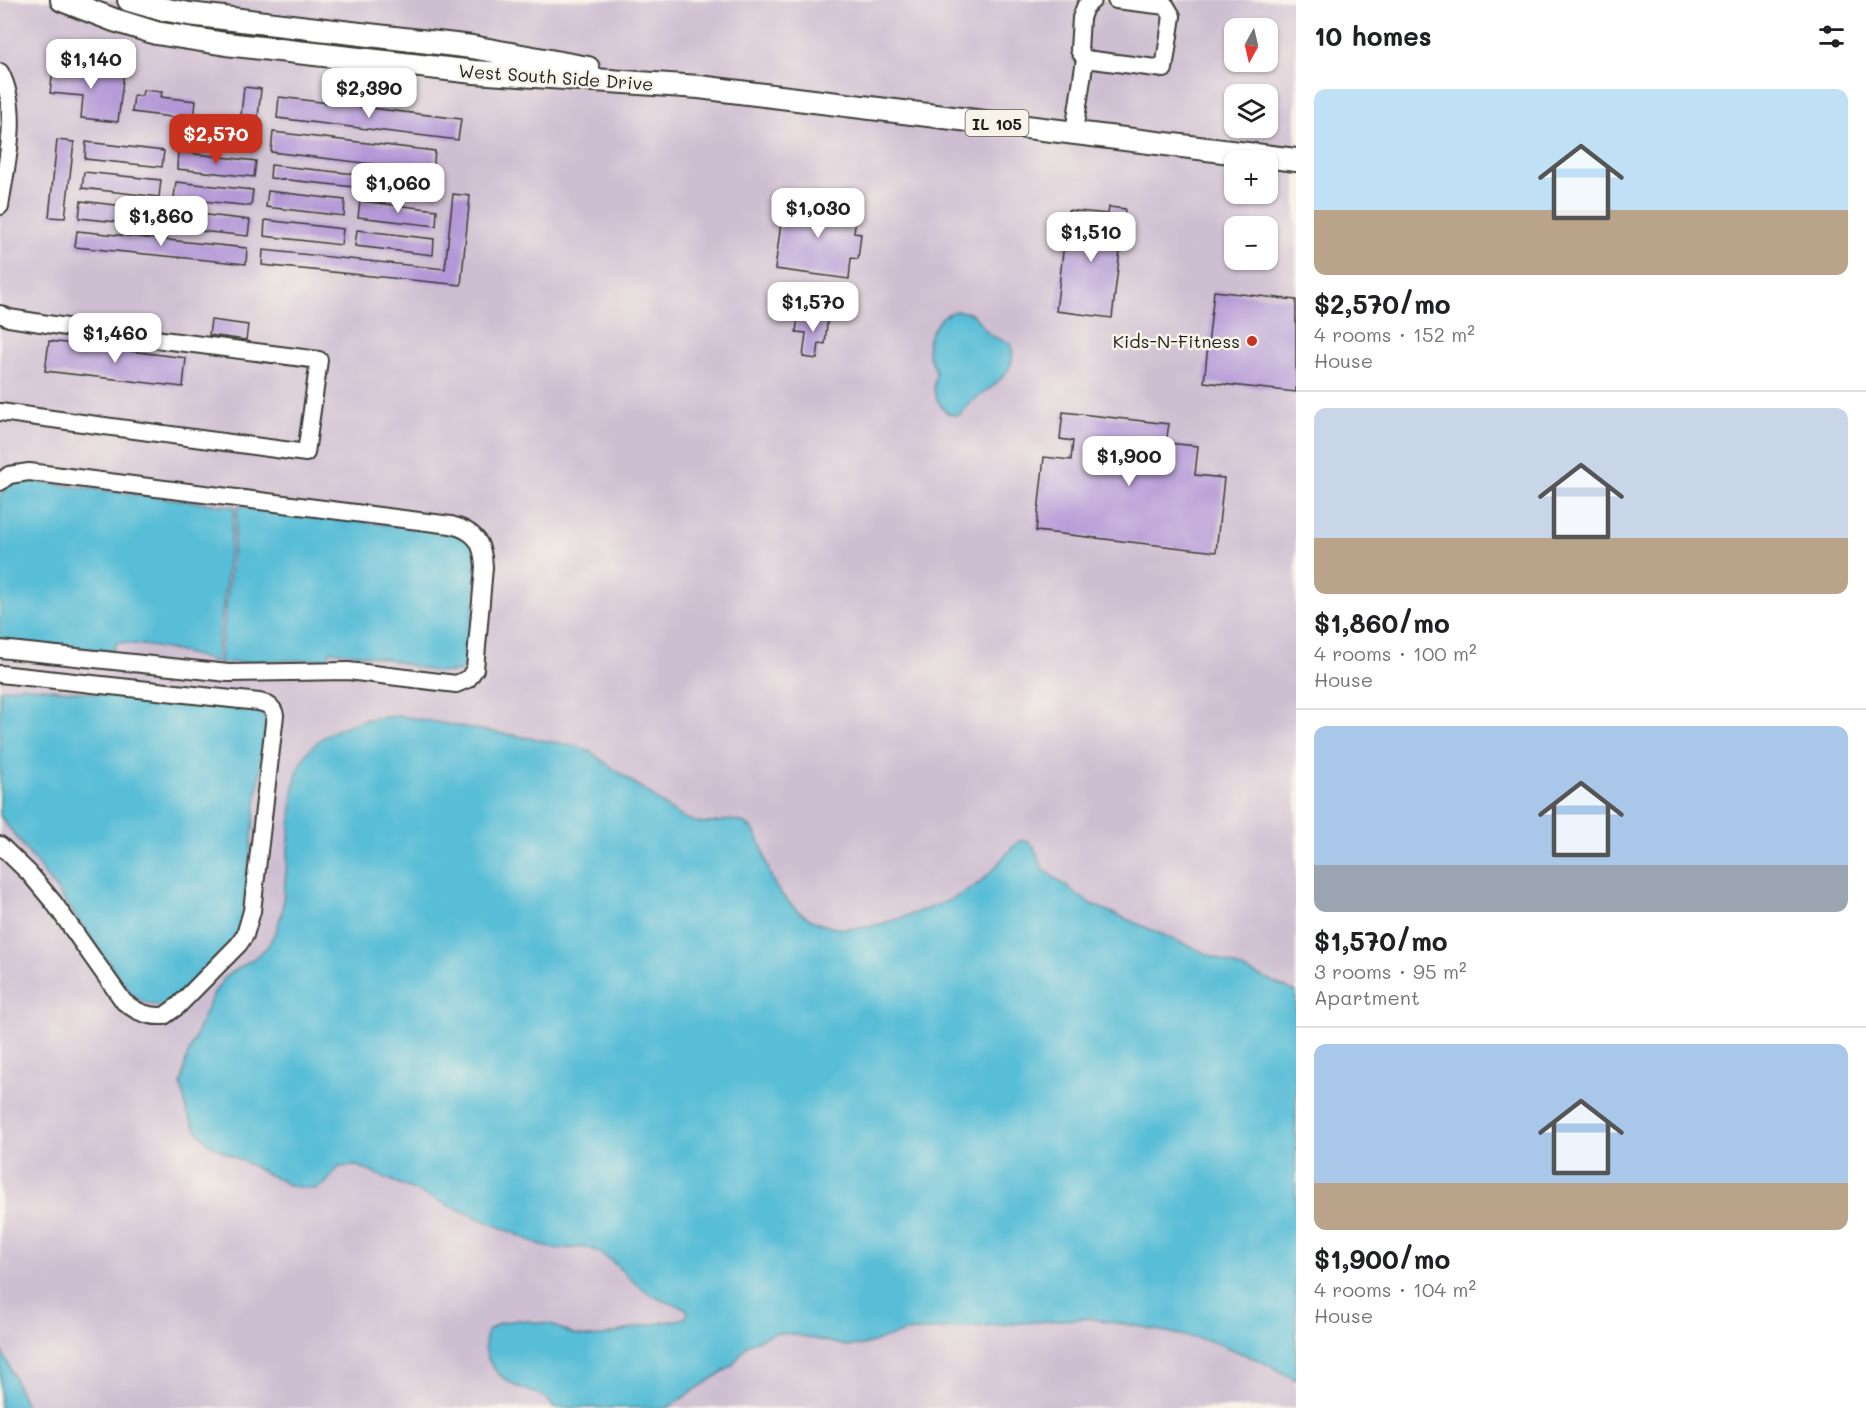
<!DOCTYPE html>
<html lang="en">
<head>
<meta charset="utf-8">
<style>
  :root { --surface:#fff; --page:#f6f6f6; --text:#202124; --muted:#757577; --line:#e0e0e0; --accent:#c8321e }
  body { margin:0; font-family:Mali,sans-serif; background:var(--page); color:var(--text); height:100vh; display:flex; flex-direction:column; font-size:22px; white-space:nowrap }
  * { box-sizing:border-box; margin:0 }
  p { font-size:20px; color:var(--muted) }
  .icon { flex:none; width:33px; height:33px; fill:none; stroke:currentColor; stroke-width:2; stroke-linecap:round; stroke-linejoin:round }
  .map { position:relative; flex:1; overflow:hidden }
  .side { display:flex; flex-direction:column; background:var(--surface); width:570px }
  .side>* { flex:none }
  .needle { width:39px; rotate:188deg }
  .controls { position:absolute; left:1224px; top:18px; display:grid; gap:12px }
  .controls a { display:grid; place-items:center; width:54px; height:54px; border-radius:12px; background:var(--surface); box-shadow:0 2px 4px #0004; font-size:30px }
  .price { position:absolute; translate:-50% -51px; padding:0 14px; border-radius:12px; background:#fff; color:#222; font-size:20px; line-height:39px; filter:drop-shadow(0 2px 3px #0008) }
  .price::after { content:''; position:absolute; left:50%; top:36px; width:18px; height:14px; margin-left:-9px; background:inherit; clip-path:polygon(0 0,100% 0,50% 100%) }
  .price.active { background:var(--accent); color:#fff }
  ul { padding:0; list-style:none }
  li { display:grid; align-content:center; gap:12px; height:318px; padding:0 18px }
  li+li { border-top:2px solid var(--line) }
  li span { display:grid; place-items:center; height:186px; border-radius:12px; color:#555 }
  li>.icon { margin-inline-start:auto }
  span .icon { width:108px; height:108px; fill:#fffc; stroke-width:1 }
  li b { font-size:26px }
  h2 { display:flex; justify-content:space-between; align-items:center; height:72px; padding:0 18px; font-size:26px }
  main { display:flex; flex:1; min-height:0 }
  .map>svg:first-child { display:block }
  .industrial { fill:#cebed1; fill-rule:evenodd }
  .water { fill:#59bdd7; stroke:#3a6c7a; stroke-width:1.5 }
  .building { fill:#b397d7 }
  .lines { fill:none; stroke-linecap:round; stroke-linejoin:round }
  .minor-casing { stroke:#3b3a35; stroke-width:20 }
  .major-casing { stroke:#3b3a35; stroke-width:26 }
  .minor { stroke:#fff; stroke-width:16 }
  .major { stroke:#fff; stroke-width:22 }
  .poi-dot { fill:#c8321e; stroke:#f7f3e8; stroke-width:2 }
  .labels { text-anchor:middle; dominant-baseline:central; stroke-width:5; stroke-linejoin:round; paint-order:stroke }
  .shield { fill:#f7f3e8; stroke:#5e5c59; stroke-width:1.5 }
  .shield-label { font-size:16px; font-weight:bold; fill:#1c1c1c }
  .street-label { font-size:18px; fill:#1c1c1c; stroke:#f7f3e8 }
  .poi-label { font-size:18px; fill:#1c1c1c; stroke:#f7f3e8; text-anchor:end }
</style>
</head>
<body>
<main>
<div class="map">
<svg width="1296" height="1408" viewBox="0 0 1296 1408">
  <rect width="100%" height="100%" fill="#f7f3e8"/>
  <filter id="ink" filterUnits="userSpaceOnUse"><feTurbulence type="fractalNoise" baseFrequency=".0167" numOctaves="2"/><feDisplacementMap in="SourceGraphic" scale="12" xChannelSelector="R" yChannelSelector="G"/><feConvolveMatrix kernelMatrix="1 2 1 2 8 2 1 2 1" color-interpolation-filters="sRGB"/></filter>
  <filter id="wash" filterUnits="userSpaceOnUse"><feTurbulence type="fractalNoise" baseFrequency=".008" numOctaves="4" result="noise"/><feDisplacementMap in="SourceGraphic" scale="24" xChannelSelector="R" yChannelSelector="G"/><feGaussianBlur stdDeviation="1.35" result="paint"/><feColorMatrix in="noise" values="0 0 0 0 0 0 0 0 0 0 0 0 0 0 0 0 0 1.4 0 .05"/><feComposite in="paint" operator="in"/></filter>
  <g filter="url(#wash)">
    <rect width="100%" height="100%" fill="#ece3c5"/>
    <!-- industrial -->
    <path class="industrial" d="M0 0H1296V1408H27L0 1346ZM1234 28H1268V62H1234ZM1234 94H1268V128H1234ZM1234 160H1268V194H1234ZM1234 226H1268V260H1234Z"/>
    <!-- water -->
    <path class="water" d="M957 311C982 313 973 320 988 333 994 339 1003 339 1011 344 1016 361 1009 372 996 383 987 392 976 397 967 406 964 409 963 414 958 415 944 417 934 398 934 386 934 381 936 377 936 373 935 366 931 362 929 356 923 338 939 313 957 311Z
      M29 481 235 507 216 662C183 651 151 645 117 642L113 651 11 643 0 640V495C9 484 15 482 29 481Z
      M238 506 454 533C461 536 469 539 473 546 482 568 470 634 467 660L461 671C437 677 410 664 387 659 368 655 349 653 330 651L328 659 219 663Z
      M21 686 248 709 263 714 266 721 242 921 237 933 229 944 169 1004C153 1009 142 1002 130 992L57 890 0 816V690Z
      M400 716 576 746 591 752C610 767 630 780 650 794 664 805 678 818 696 822 713 827 728 815 744 823 767 835 763 871 778 890 817 941 858 933 912 914 933 907 956 899 975 886 992 875 1003 855 1019 841H1026L1033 845 1043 869 1089 903 1296 992V1380L1263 1362 1214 1342 1143 1327 1087 1318 905 1332 863 1345 847 1346 792 1334 773 1333 747 1345 732 1366 667 1408H553C548 1393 527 1392 514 1385 505 1380 499 1375 493 1367 484 1355 484 1345 487 1332L499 1323 518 1320 551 1324 574 1335 587 1337 603 1336 642 1326 682 1319 686 1317 688 1311 685 1308C663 1301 654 1299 635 1283 621 1271 610 1256 592 1249 580 1245 572 1249 560 1249 555 1249 550 1248 546 1247L358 1166 339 1167 325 1184 315 1189 291 1186 209 1144 195 1128 187 1112 181 1085 186 1060 203 1017 214 993 226 976 253 959 267 947 276 931 282 913 294 786C296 780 296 773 299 767 315 729 362 717 400 716Z
      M0 1346 27 1408H0Z"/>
    <g id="blocks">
      <!-- building -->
      <path class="building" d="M54 64 124 72 118 122 81 118 83 96 50 93Z
        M244 87 261 89 258 117 241 115Z
        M143 90 162 92 161 97 196 101 194 120 132 112 134 95 142 96Z
        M279 97 461 119 458 140 277 118Z
        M273 132 435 151 433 171 271 152Z
        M57 140 74 142 65 218 49 217Z
        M86 142 164 151 162 167 85 159Z
        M178 152 256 161 254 177 177 169Z
        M271 165 440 183 439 196 270 178Z
        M84 172 161 180 159 197 82 188Z
        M176 182 253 190 251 206 174 198Z
        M268 191 345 200 344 216 266 207Z
        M453 194 470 196 461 285 262 265 263 250 445 269Z
        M784 199 857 208 854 233 861 234 858 259 851 258 849 279 775 269Z
        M81 201 158 210 156 226 79 218Z
        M360 201 437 210 436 226 358 217Z
        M1109 207 1125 209 1112 318 1056 311 1068 210 1108 214Z
        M173 211 250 220 248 236 171 228Z
        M265 220 343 229 341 245 264 236Z
        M357 230 434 239 433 255 355 246Z
        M77 231 247 248 246 264 75 247Z
        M1214 291 1296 300V392L1204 382Z
        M809 313 828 315 825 344 819 343 817 359 803 357 806 333 796 332 798 317 808 318Z
        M211 320 248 325 246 340 209 335Z
        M49 341 186 358 183 387 45 371Z
        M1063 412 1169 424 1166 443 1198 446 1195 475 1224 478 1216 552 1036 531 1044 457 1071 460 1073 441 1060 439Z"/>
    </g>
  </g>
  <g filter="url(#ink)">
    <use href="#blocks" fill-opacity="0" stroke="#3b3a35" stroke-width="1.5"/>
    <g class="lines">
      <defs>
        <path id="minor" d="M1085 59 1079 50 1081 18 1085 7 1093 0
          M0 72C21 111 6 164 0 206
          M1074 132 1085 59 1164 69 1172 16 1166 6 1116 0
          M0 314 9 318 92 331 319 360 306 453 0 412
          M0 482 9 475 29 472 451 525C476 531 483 543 484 567L475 669 468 679 456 684 348 671 228 673 0 649
          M0 674 259 702C267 704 273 706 275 715L252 911 245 935 239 944 178 1006 164 1016C148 1017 137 1012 124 1002L54 903 29 873 0 845"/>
        <path id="major" d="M62 0 114 20 156 33 226 44 474 72 699 87 1296 160
          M129 0 157 8 189 14 472 47 588 68"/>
      </defs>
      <!-- minor casing -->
      <use href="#minor" class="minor-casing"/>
      <!-- major casing -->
      <use href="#major" class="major-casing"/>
      <!-- minor -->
      <use href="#minor" class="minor"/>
      <!-- major -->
      <use href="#major" class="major"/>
    </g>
  </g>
  <!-- markers -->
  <circle class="poi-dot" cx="1252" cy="341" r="6"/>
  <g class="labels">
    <!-- shield labels -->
    <rect class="shield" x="965.5" y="110" width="63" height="26" rx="4.5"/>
    <g class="shield-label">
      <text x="997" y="123">IL 105</text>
    </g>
    <!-- street labels -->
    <g class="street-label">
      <text transform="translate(556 77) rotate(4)">West South Side Drive</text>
    </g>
    <!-- poi labels -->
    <g class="poi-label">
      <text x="1240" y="341">Kids-N-Fitness</text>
    </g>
  </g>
</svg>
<div class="controls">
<a><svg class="needle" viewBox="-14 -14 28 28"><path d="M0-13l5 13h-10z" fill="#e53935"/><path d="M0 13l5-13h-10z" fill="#757577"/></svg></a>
<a><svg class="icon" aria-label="layers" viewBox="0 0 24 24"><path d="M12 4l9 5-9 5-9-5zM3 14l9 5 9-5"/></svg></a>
<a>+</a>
<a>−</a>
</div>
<b class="price" style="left:91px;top:90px">$1,140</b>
<b class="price" style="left:369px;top:119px">$2,390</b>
<b class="price active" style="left:216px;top:165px">$2,570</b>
<b class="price" style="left:398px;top:214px">$1,060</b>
<b class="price" style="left:818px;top:239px">$1,030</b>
<b class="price" style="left:161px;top:247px">$1,860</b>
<b class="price" style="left:1091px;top:263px">$1,510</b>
<b class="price" style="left:813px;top:333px">$1,570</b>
<b class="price" style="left:115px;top:364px">$1,460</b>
<b class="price" style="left:1129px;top:487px">$1,900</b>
</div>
<section class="side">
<h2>10 homes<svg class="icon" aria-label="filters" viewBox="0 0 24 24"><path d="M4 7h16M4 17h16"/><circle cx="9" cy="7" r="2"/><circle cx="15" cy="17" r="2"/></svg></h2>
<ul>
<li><span style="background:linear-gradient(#bfe0f5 65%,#b9a48a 0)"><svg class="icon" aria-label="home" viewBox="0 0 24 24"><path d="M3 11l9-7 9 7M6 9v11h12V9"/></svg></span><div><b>$2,570/mo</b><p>4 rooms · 152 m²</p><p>House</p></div></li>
<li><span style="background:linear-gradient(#c9d6e8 70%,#b9a48a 0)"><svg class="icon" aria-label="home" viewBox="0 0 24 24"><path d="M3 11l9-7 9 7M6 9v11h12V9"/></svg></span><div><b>$1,860/mo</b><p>4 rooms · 100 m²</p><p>House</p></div></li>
<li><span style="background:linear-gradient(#a9c7e8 75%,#9aa5b1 0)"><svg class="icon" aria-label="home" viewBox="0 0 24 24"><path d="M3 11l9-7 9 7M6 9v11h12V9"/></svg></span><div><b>$1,570/mo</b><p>3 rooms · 95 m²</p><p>Apartment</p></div></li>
<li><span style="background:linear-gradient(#a9c7e8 75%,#b9a48a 0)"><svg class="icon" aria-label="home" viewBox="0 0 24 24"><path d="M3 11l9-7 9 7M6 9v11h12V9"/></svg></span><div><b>$1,900/mo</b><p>4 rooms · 104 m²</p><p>House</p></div></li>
</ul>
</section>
</main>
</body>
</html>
